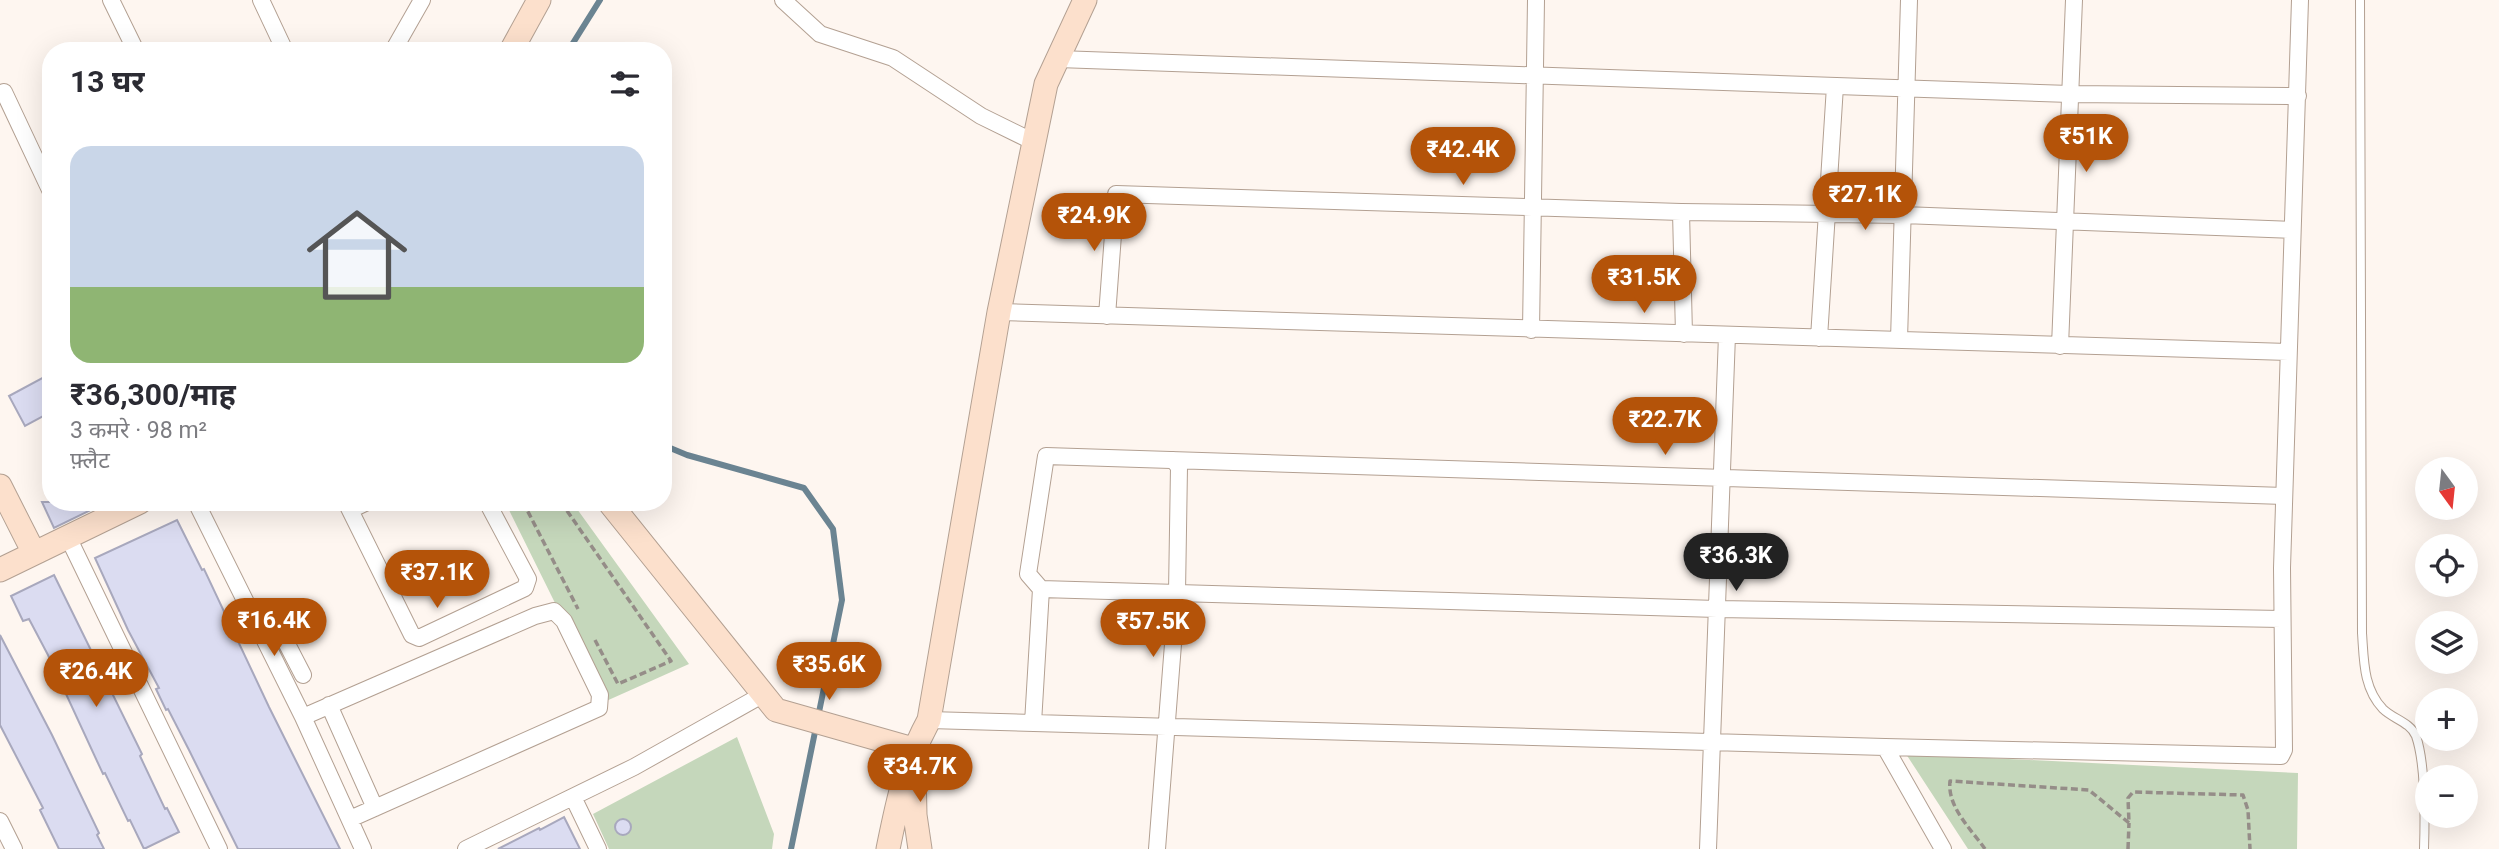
<!DOCTYPE html>
<html lang="hi">
<head>
<meta charset="utf-8">
<style>
  :root { --surface:#fff; --page:#f2f2f3; --text:#2b2b33; --muted:#7c7c81; --accent:#b45309 }
  body { margin:0; font-family:Roboto,"Noto Sans Devanagari",sans-serif; background:var(--page); color:var(--text); height:100vh; display:flex; flex-direction:column; font-size:26px; white-space:nowrap }
  * { box-sizing:border-box; margin:0 }
  p { font-size:23px; color:var(--muted) }
  .icon { flex:none; width:38px; height:38px; fill:none; stroke:currentColor; stroke-width:2; stroke-linecap:round; stroke-linejoin:round }
  .map { position:relative; flex:1; overflow:hidden }
  .side { position:absolute; left:42px; top:42px; width:630px; height:469px; display:flex; flex-direction:column; background:var(--surface); border-radius:28px; box-shadow:0 7px 28px #0002 }
  .side>* { flex:none }
  .needle { width:46px; rotate:165deg }
  .controls { position:absolute; left:2415px; top:457px; display:grid; gap:14px }
  .controls a { display:grid; place-items:center; width:63px; height:63px; border-radius:50%; background:var(--surface); box-shadow:0 7px 28px #0002; font-size:35px }
  .price { position:absolute; translate:-50% -60px; padding:0 16px; border-radius:24px; background:var(--accent); color:#fff; font-size:23px; line-height:46px; filter:drop-shadow(0 2px 4px #0008) }
  .price::after { content:''; position:absolute; left:50%; top:42px; width:21px; height:16px; margin-left:-10px; background:inherit; clip-path:polygon(0 0,100% 0,50% 100%) }
  .price.on { background:#222; color:#fff }
  ul { padding:0; list-style:none }
  li { display:grid; align-content:center; gap:14px; height:371px; padding:0 28px }
  li span { display:grid; place-items:center; height:217px; border-radius:21px; color:#555 }
  li>.icon { margin-inline-start:auto }
  span .icon { width:126px; height:126px; fill:#fffc; stroke-width:1 }
  li b { font-size:30px }
  h2 { display:flex; justify-content:space-between; align-items:center; height:84px; padding:0 28px; font-size:30px }
  .map>svg:first-child { display:block }
  .green { fill:#c5d7bb }
  .lines { fill:none; stroke-linecap:round; stroke-linejoin:round }
  .stream { stroke:#6b8492; stroke-width:6 }
  .building { fill:#dbdcf1; stroke:#a8a8bd; stroke-width:2 }
  .lane-casing { stroke:#b3a092; stroke-width:10 }
  .street-casing { stroke:#b3a092; stroke-width:18 }
  .secondary-casing { stroke:#b3a092; stroke-width:25 }
  .path { stroke:#958d88; stroke-width:3.5; stroke-dasharray:7 3.5; stroke-linecap:butt }
  .lane { stroke:#fff; stroke-width:8 }
  .street { stroke:#fff; stroke-width:16 }
  .secondary { stroke:#fce0cc; stroke-width:23 }
</style>
</head>
<body>
<div class="map">
<svg width="2499" height="849" viewBox="0 0 2499 849">
  <rect width="100%" height="100%" fill="#fef6f0"/>
  <!-- green -->
  <path class="green" d="M505 502H572L689 664 604 702Z
    M737 737 774 834 772 849H609L593 814Z
    M1906 754 2298 773 2297 849H1968Z"/>
  <g class="lines">
    <!-- stream -->
    <path class="stream" d="M568 51 600 0
      M663 445 687 455 804 488 833 529 842 600 818 717
      M791 849 816 727"/>
  </g>
  <!-- building -->
  <path class="building" d="M46 376 51 384V412L25 426 9 396Z
    M42 502H107L54 528Z
    M177 520 202 570 204 569 269 707 340 849H238L189 750 168 709 166 710 156 689 159 688 128 630 95 558Z
    M54 575 142 754 140 756 165 809 167 808 179 832 144 849 130 820 128 821 105 773 103 774 48 655 29 619 23 621 11 596Z
    M0 635 52 735 99 833 97 835 104 849H59L40 810 43 808 0 725Z
    M564 817 580 849H498L539 828 540 830Z
    M615 827a8 8 0 1 1 16 0a8 8 0 1 1-16 0Z"/>
  <g class="lines">
    <defs>
      <path id="lane" d="M2360 0 2362 633C2364 660 2363 688 2383 709 2393 719 2410 722 2416 736 2426 765 2425 818 2424 849"/>
      <path id="street" d="M111 0 136 51
        M261 0 285 51
        M783 0 820 34 893 58 981 116 1034 142
        M393 51 422 0
        M1058 59 2070 94 2298 96
        M4 92 51 192
        M1681 212 1684 334
        M999 312 2288 352
        M1107 316 1116 194 1681 212 1903 215 2292 230
        M1531 330 1536 0
        M1819 338 1835 86
        M1899 340 1909 0
        M2060 346 2074 0
        M196 502 303 717 363 849
        M346 502 412 635 419 638 525 588 528 579 487 502
        M350 510 367 502
        M68 537 219 849
        M1041 589 1717 609 2281 619
        M255 619 266 614 272 615 303 675
        M329 705 375 808
        M303 717 535 616 554 611 564 621 600 695 599 708 350 819
        M929 720 1885 747 2281 756 2284 750 2282 568 2300 0
        M1031 722 1033 723 1041 589 1028 574 1046 456 2284 496
        M1885 747 1943 849
        M573 797 598 849
        M0 821 14 849
        M466 849 634 767 762 695
        M1157 849 1177 593 1179 467 1173 460
        M1708 849 1727 335"/>
      <path id="secondary" d="M511 51 539 0
        M0 486 34 553
        M609 502 776 710 913 749
        M0 570 140 502
        M914 770 915 815 920 849
        M888 849C898 800 905 764 929 720L999 312 1046 84 1085 0"/>
    </defs>
    <!-- lane casing -->
    <use href="#lane" class="lane-casing"/>
    <!-- street casing -->
    <use href="#street" class="street-casing"/>
    <!-- secondary casing -->
    <use href="#secondary" class="secondary-casing"/>
    <!-- path -->
    <path class="path" d="M523 502 578 609
      M561 502 671 661 618 684 595 640
      M1985 849C1971 829 1947 807 1950 781L2089 790 2129 823 2128 798 2133 792 2243 795 2248 810 2250 849
      M2128 849 2129 823"/>
    <!-- lane -->
    <use href="#lane" class="lane"/>
    <!-- street -->
    <use href="#street" class="street"/>
    <!-- secondary -->
    <use href="#secondary" class="secondary"/>
  </g>
</svg>
<div class="controls">
<a><svg class="needle" viewBox="-14 -14 28 28"><path d="M0-13l5 13h-10z" fill="#e53935"/><path d="M0 13l5-13h-10z" fill="#7c7c81"/></svg></a>
<a><svg class="icon" aria-label="locate" viewBox="0 0 24 24"><circle cx="12" cy="12" r="6"/><path d="M12 2v4M12 18v4M2 12h4M18 12h4"/></svg></a>
<a><svg class="icon" aria-label="layers" viewBox="0 0 24 24"><path d="M12 4l9 5-9 5-9-5zM3 14l9 5 9-5"/></svg></a>
<a>+</a>
<a>−</a>
</div>
<b class="price" style="left:2086px;top:174px">₹51K</b>
<b class="price" style="left:1463px;top:187px">₹42.4K</b>
<b class="price" style="left:1865px;top:232px">₹27.1K</b>
<b class="price" style="left:1094px;top:253px">₹24.9K</b>
<b class="price" style="left:1644px;top:315px">₹31.5K</b>
<b class="price" style="left:1665px;top:457px">₹22.7K</b>
<b class="price on" style="left:1736px;top:593px">₹36.3K</b>
<b class="price" style="left:437px;top:610px">₹37.1K</b>
<b class="price" style="left:274px;top:658px">₹16.4K</b>
<b class="price" style="left:1153px;top:659px">₹57.5K</b>
<b class="price" style="left:829px;top:702px">₹35.6K</b>
<b class="price" style="left:96px;top:709px">₹26.4K</b>
<b class="price" style="left:920px;top:804px">₹34.7K</b>
<section class="side">
<h2>13 घर<svg class="icon" aria-label="filters" viewBox="0 0 24 24"><path d="M4 7h16M4 17h16"/><circle cx="9" cy="7" r="2"/><circle cx="15" cy="17" r="2"/></svg></h2>
<ul>
<li><span style="background:linear-gradient(#c9d6e8 65%,#8fb573 0)"><svg class="icon" aria-label="home" viewBox="0 0 24 24"><path d="M3 11l9-7 9 7M6 9v11h12V9"/></svg></span><div><b>₹36,300/माह</b><p>3 कमरे · 98 m²</p><p>फ़्लैट</p></div></li>
</ul>
</section>
</div>
</body>
</html>
